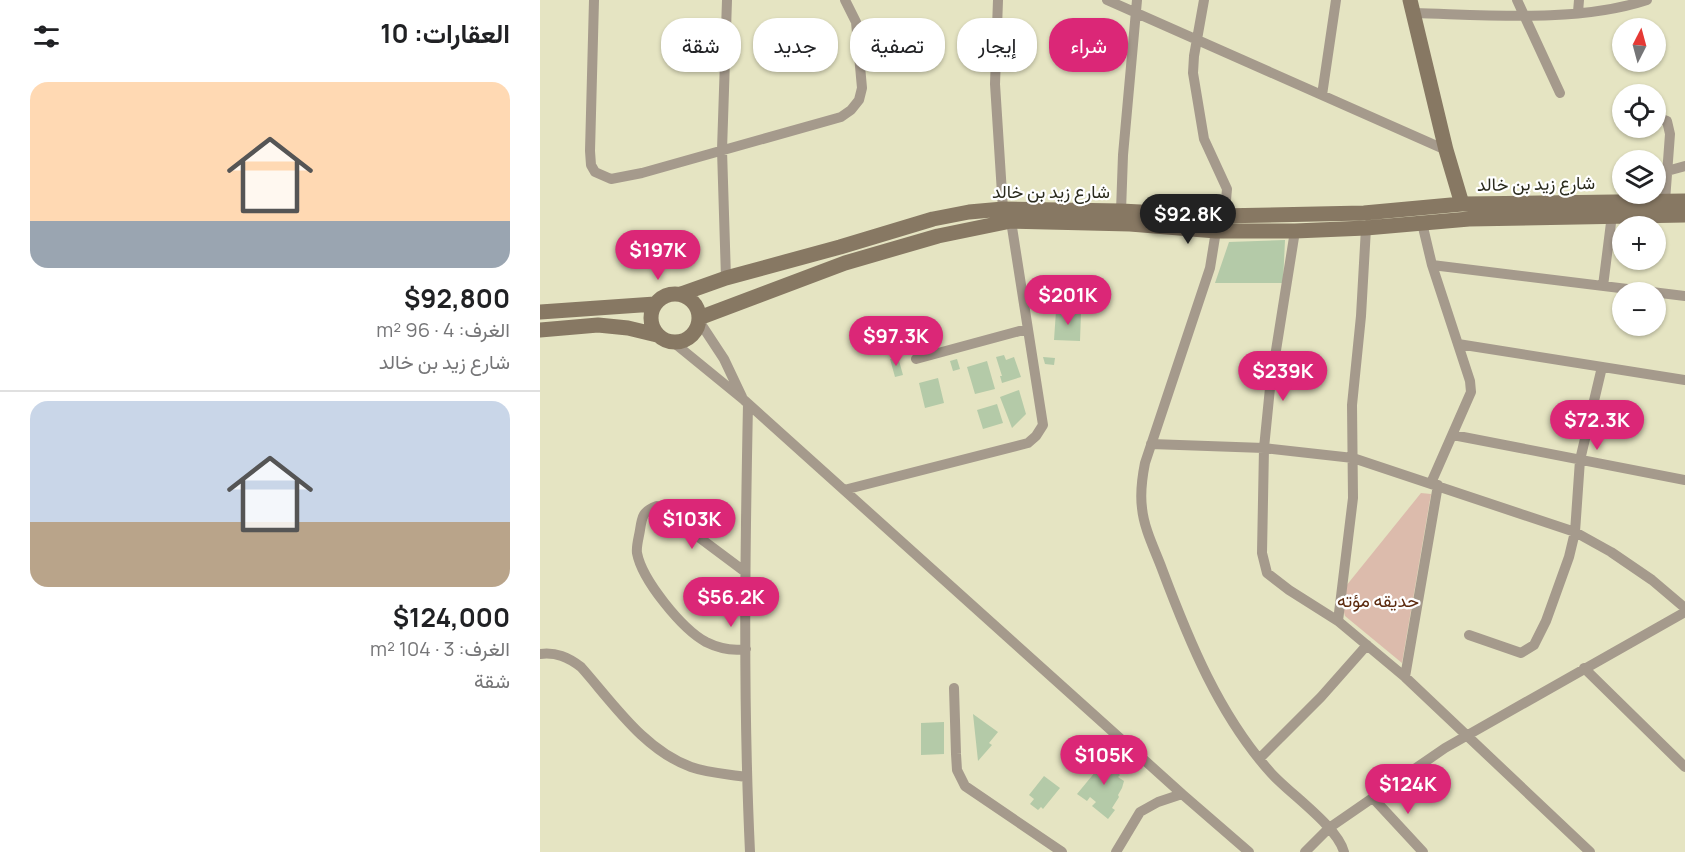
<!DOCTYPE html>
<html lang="ar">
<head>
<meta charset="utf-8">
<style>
  :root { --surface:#fff; --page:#f6f6f6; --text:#202124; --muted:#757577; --line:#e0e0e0; --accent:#db2777 }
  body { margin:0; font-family:Manrope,Vazirmatn,sans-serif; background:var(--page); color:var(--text); direction:rtl; height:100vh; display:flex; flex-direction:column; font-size:22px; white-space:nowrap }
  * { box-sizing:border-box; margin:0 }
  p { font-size:20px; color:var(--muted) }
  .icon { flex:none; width:33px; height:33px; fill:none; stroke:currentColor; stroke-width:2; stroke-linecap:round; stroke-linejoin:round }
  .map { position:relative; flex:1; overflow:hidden; direction:ltr }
  .panel { display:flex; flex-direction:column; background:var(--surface); width:540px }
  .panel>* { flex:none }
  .banner { position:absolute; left:18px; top:18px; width:570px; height:54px; direction:rtl; display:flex; gap:12px }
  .needle { width:39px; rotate:6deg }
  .buttons { position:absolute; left:1072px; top:18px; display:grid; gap:12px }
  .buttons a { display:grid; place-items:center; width:54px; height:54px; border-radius:50%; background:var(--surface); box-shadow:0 2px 4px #0004; font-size:30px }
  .price { position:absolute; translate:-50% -51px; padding:0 14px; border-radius:21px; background:var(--accent); color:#fff; font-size:20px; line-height:39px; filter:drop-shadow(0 2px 3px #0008) }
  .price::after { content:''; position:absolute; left:50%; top:36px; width:18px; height:14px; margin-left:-9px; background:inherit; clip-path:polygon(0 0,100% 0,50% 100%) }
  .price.current { background:#222; color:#fff }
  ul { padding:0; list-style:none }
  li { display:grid; align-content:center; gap:12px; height:318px; padding:0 30px }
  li+li { border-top:2px solid var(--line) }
  li span { display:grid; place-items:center; height:186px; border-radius:18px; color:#555 }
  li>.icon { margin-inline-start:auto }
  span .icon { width:108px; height:108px; fill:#fffc; stroke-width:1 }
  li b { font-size:26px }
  h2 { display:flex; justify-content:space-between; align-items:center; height:72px; padding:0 30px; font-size:26px }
  .tag { padding:0 21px; border-radius:24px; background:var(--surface); box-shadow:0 2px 4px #0004; font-size:21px; line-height:54px }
  .tag.current { background:var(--accent); color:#fff }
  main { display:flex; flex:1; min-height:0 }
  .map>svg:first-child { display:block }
  .green { fill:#dcbbac }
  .building { fill:#b4caa8 }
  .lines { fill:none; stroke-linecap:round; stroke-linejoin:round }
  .street { stroke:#a59a8c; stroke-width:10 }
  .secondary { stroke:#877863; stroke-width:15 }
  .labels { text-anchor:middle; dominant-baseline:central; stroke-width:4.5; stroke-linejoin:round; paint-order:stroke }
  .street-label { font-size:18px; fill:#2b2b1e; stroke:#fff }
  .park-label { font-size:18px; fill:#5c2a0e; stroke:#fff }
</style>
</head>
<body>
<main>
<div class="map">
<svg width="1145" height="852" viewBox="0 0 1145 852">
  <rect width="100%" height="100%" fill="#e5e4c2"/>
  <!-- green -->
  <path class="green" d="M881 493 891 494 862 663 805 616 803 609 806 586Z"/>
  <!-- building -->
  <path class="building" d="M745 240 743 283H675L689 242Z
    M516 311 541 313 540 341 514 340Z
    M464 355 466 360 474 357 481 377 462 383 460 376H462L456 357Z
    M358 357 363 375 355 377 350 359Z
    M503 357 515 358 514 365 505 364Z
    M417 359 420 369 413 371 410 361Z
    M447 361 455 389 435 394 427 367Z
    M398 378 404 403 385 408 379 383Z
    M479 390 486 414 472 428 460 397Z
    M457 404 463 423 443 429 437 410Z
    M433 714 458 732 449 743 452 745 438 761Z
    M404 722V754L381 755V723Z
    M577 752 584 757 574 769 580 775 578 777 584 781 582 788 578 795 579 797 572 808 575 810 568 819 552 806 556 802 550 797 547 801 537 794 570 754 573 756Z
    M504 776 520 788 503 809 501 807 498 810 490 804 494 799 489 795Z"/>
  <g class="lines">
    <!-- street -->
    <path class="street" d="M54 0 50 151 51 165 55 172 71 179 102 173 301 117 311 110 319 100 322 88 316 22 305 0
      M458 0 455 84 463 209
      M567 0 906 150
      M664 0 654 56 653 73 664 139 687 189 686 200 677 216
      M977 0 1020 93
      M1038 12 1039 0
      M875 13C948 15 1037 23 1107 0
      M782 95 796 0
      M1116 117 1127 121 1130 134 1125 201
      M1127 171 1145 166
      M581 211 583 155 597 0
      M882 223 892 265 930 381 931 392 891 483
      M676 231 670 268 605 463C602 478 600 493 602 508 604 529 615 550 622 569 649 641 679 715 731 773 750 794 797 826 804 852
      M755 231 730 388 724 448 722 553 727 573 749 590 798 621 865 677 1050 852
      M892 265 1145 296
      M186 278 182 150 187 0
      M1063 286 1072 215
      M159 321 184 359 202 397
      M133 342 204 400 642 794
      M918 344 1145 380
      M376 359 487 329
      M208 404C205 553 203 703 210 852
      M913 435 1145 480
      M611 444 724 448 813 458 1035 532 1071 552 1112 580 1145 608
      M304 490 488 443 496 436 503 425 471 221
      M204 571 117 506C103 511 102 516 100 530 99 537 96 546 97 553 102 580 142 629 166 642 180 649 192 651 206 649
      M798 621 813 498 812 405 821 316 826 228
      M929 635 981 653 994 645 1006 621 1029 557 1035 532 1040 460 1062 367
      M0 654C16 652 28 657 41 667 73 703 104 750 151 767 168 773 188 774 206 777
      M1044 668 1145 767
      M865 677 898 485
      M414 688 416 754 417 770 425 786 522 852
      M719 759 781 697 827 645
      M833 798 883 852
      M576 852 600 812 618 802 642 794 709 852
      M765 852 789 828 905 748 1145 612"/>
    <!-- secondary -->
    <path class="secondary" d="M870 0 906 150 922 204
      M111 318a24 24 0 1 1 48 0a24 24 0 1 1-48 0Z
      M141 294 186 278 300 247 393 219 429 212 463 209 581 211 677 216 824 213 922 204 1145 201
      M0 312 115 304
      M159 318 305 263 398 236 471 221 590 224 676 231H755L826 228 929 219 1145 215
      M0 330 58 325 88 328 117 335"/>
  </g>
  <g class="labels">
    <!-- street labels -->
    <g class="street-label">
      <text transform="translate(996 183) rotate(-1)">شارع زيد بن خالد</text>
      <text x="511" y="191">شارع زيد بن خالد</text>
    </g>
    <!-- park labels -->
    <g class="park-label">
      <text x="838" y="600">حديقه مؤته</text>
    </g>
  </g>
</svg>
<div class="buttons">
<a><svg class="needle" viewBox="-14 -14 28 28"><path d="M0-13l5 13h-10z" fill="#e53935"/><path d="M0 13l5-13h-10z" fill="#757577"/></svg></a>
<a><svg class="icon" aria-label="locate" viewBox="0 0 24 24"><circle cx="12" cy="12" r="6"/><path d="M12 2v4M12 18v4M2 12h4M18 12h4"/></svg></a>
<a><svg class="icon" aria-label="layers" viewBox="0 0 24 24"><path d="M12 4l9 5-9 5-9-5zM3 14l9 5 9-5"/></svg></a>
<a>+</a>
<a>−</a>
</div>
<b class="price current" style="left:648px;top:245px">$92.8K</b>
<b class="price" style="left:118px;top:281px">$197K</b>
<b class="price" style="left:528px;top:326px">$201K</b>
<b class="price" style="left:356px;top:367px">$97.3K</b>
<b class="price" style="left:743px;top:402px">$239K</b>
<b class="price" style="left:1057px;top:451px">$72.3K</b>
<b class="price" style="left:152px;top:550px">$103K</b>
<b class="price" style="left:191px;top:628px">$56.2K</b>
<b class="price" style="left:564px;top:786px">$105K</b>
<b class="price" style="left:868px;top:815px">$124K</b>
<div class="banner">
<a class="tag current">شراء</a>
<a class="tag">إيجار</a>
<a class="tag">تصفية</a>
<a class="tag">جديد</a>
<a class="tag">شقة</a>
</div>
</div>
<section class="panel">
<h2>العقارات: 10<svg class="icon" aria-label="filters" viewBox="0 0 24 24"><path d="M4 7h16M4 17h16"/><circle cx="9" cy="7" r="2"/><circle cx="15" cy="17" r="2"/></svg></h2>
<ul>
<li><span style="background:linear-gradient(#ffd9b3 75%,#9aa5b1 0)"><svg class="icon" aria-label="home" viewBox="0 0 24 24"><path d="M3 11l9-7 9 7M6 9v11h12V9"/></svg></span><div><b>$92,800</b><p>الغرف: 4 · 96 m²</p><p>شارع زيد بن خالد</p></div></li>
<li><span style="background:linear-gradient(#c9d6e8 65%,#b9a48a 0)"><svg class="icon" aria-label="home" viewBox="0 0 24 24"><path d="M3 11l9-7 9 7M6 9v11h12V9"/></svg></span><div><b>$124,000</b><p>الغرف: 3 · 104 m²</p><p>شقة</p></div></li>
</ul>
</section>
</main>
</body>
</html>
